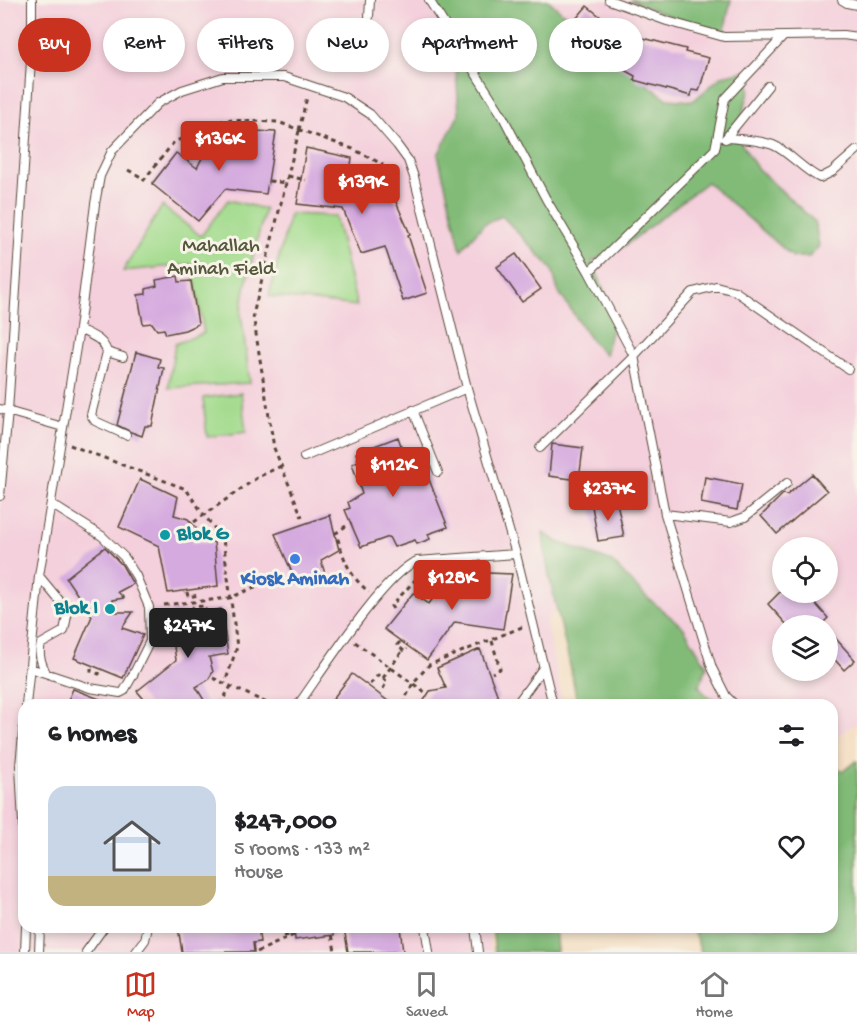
<!DOCTYPE html>
<html lang="en">
<head>
<meta charset="utf-8">
<style>
  :root { --surface:#fff; --page:#f6f6f6; --text:#202124; --muted:#757577; --line:#e0e0e0; --accent:#c8321e }
  body { margin:0; font-family:"Gochi Hand",sans-serif; background:var(--page); color:var(--text); height:100vh; display:flex; flex-direction:column; font-size:22px; white-space:nowrap }
  * { box-sizing:border-box; margin:0 }
  p { font-size:20px; color:var(--muted) }
  .icon { flex:none; width:33px; height:33px; fill:none; stroke:currentColor; stroke-width:2; stroke-linecap:round; stroke-linejoin:round }
  .map { position:relative; flex:1; overflow:hidden }
  .sheet { position:absolute; left:18px; top:699px; width:820px; height:234px; display:flex; flex-direction:column; background:var(--surface); border-radius:18px; box-shadow:0 3px 9px #0003 }
  .sheet>* { flex:none }
  .hud { position:absolute; left:18px; top:18px; width:822px; height:54px; display:flex; gap:12px }
  .tools { position:absolute; left:772px; top:537px; display:grid; gap:12px }
  .tools a { display:grid; place-items:center; width:66px; height:66px; border-radius:50%; background:var(--surface); box-shadow:0 3px 9px #0003; font-size:30px }
  .price { position:absolute; translate:-50% -51px; padding:0 14px; border-radius:6px; background:var(--accent); color:#fff; font-size:20px; line-height:39px; filter:drop-shadow(0 2px 3px #0008) }
  .price::after { content:''; position:absolute; left:50%; top:36px; width:18px; height:14px; margin-left:-9px; background:inherit; clip-path:polygon(0 0,100% 0,50% 100%) }
  .price.on { background:#222; color:#fff }
  ul { padding:0; list-style:none }
  li { display:flex; align-items:center; gap:18px; height:150px; padding:0 30px }
  li span { display:grid; place-items:center; flex:none; width:168px; height:120px; border-radius:18px; color:#555 }
  li>.icon { margin-inline-start:auto }
  span .icon { width:72px; height:72px; fill:#fffc; stroke-width:1 }
  li b { font-size:26px }
  h2 { display:flex; justify-content:space-between; align-items:center; height:72px; padding:0 30px; font-size:26px }
  .chip { padding:0 21px; border-radius:27px; background:var(--surface); box-shadow:0 3px 9px #0003; font-size:21px; line-height:54px }
  .chip.on { background:var(--accent); color:#fff }
  .dock { display:flex; justify-content:space-around; align-items:center; height:84px; border-top:2px solid var(--line); background:var(--surface); font-size:16px; color:var(--muted) }
  .dock a { display:grid; justify-items:center; gap:3px }
  .dock .on { color:var(--accent) }
  .map>svg:first-child { display:block }
  .built { fill:#f4cfdc; fill-rule:evenodd }
  .green { fill:#a3db8d; stroke:#6f8256; stroke-width:1.5 }
  .forest { fill:#82bb78; stroke:#5e724b; stroke-width:1.5 }
  .building { fill:#d5aadf }
  .lines { fill:none; stroke-linecap:round; stroke-linejoin:round }
  .lane-casing { stroke:#574537; stroke-width:10 }
  .path { stroke:#574537; stroke-width:3; stroke-dasharray:4.5 4.5; stroke-linecap:butt }
  .lane { stroke:#fff; stroke-width:8 }
  .culture-dot { fill:#0f9aa8; stroke:#f7f3e8; stroke-width:2 }
  .shop-dot { fill:#3f7fe0; stroke:#f7f3e8; stroke-width:2 }
  .labels { text-anchor:middle; dominant-baseline:central; stroke-width:6; stroke-linejoin:round; paint-order:stroke }
  .park-label { font-size:20px; fill:#55563a; stroke:#f7f3e8 }
  .culture-label { font-size:20px; font-weight:bold; fill:#0d838f; stroke:#f7f3e8; text-anchor:start }
  .shop-label { font-size:20px; font-weight:bold; fill:#366cbe; stroke:#f7f3e8 }
</style>
</head>
<body>
<div class="map">
<svg width="857" height="952" viewBox="0 0 857 952">
  <rect width="100%" height="100%" fill="#f7f3e8"/>
  <filter id="ink" filterUnits="userSpaceOnUse"><feTurbulence type="fractalNoise" baseFrequency=".0167" numOctaves="2"/><feDisplacementMap in="SourceGraphic" scale="12" xChannelSelector="R" yChannelSelector="G"/><feConvolveMatrix kernelMatrix="1 2 1 2 8 2 1 2 1" color-interpolation-filters="sRGB"/></filter>
  <filter id="wash" filterUnits="userSpaceOnUse"><feTurbulence type="fractalNoise" baseFrequency=".008" numOctaves="4" result="noise"/><feDisplacementMap in="SourceGraphic" scale="24" xChannelSelector="R" yChannelSelector="G"/><feGaussianBlur stdDeviation="1.35" result="paint"/><feColorMatrix in="noise" values="0 0 0 0 0 0 0 0 0 0 0 0 0 0 0 0 0 1.4 0 .05"/><feComposite in="paint" operator="in"/></filter>
  <g filter="url(#wash)">
    <rect width="100%" height="100%" fill="#f4dec3"/>
    <!-- built -->
    <path class="built" d="M0 0H857V723L833 738 832 705H688L567 593 546 622 563 705H24V927H488L491 952H0ZM783 548H828V592H783ZM783 626H828V670H783Z"/>
    <!-- green -->
    <path class="green" d="M228 200 265 209 245 288 241 314 250 383 168 388 175 344 204 333 192 264 123 271 162 206 201 236Z
      M290 214 335 216 357 306 269 296Z
      M241 393 246 432 207 437 203 398Z"/>
    <!-- forest -->
    <path class="forest" d="M429 0H548L635 76 668 99 693 101 722 76 745 71 750 89 736 135 757 168 815 222 819 246 809 257H793L707 182 626 245 592 261 615 317 605 355 591 340 558 291 552 269 502 216 484 224 461 250 438 155 459 114 455 53Z
      M630 0H731L724 32 672 17Z
      M543 533 558 542 612 562 644 595 683 627 707 666 699 686 705 694 724 705H577C570 647 548 592 543 533Z
      M857 761V952H701L692 927H832L833 766 843 771Z
      M492 927H555L557 952H495Z"/>
    <g id="blocks">
      <!-- building -->
      <path class="building" d="M587 6 620 32 686 49 685 52 709 58 699 91 692 90 691 96 634 80 635 76 613 64 569 27Z
        M230 130 276 132 266 194 225 189 198 221 152 184 176 153 197 168 206 150 212 146 227 153Z
        M306 148 352 158 349 178 367 180 372 186 368 201 392 193 410 234 408 235 427 293 403 301 385 247 361 254 343 209 297 204Z
        M516 254 541 289 522 302 497 267Z
        M178 276 179 282 191 281 198 324 185 330 166 334 164 329 157 330 152 323 143 324 138 295 146 294V289L157 286 156 280Z
        M136 352 160 359 158 367 164 368 152 426H145L142 436 131 432 117 425Z
        M398 437 409 468 422 462 448 527 428 534 430 539 417 544 415 540 394 547 389 537 361 547 345 510 350 508 348 502 362 494 352 464 358 461 356 453Z
        M552 444 583 448 579 480 549 476Z
        M812 474 827 491 777 534 761 516 783 494 787 495Z
        M705 477 742 484 737 510 701 503Z
        M140 479 178 497 174 515 188 519 196 528 192 542H214L218 586 168 593 159 546 119 527Z
        M617 502 624 537 598 541 592 506Z
        M330 515 339 550 321 560 325 574 295 584 294 577 275 534Z
        M105 547 122 565 133 584 118 592 124 598 112 600V612H133L122 628 143 635 123 678 74 658 92 616 66 578Z
        M462 572 512 574 503 629 455 622 427 660 384 629 413 593 429 604 438 591 446 588 460 592Z
        M780 592H805L828 618 820 626H788L768 604Z
        M221 609 228 654 209 657 213 672 208 680 196 687 207 705H149L137 691 176 660 169 615H172L171 612 202 613Z
        M828 630 855 660 844 670 828 652Z
        M480 649 499 699 485 705H421L430 691 446 688 437 668Z
        M352 674 367 685 393 705H328Z
        M73 689 113 704V705H66Z
        M178 927H258L260 942 253 943 254 952H182Z
        M294 927H334V935L295 940Z
        M344 927H400L403 952H348Z"/>
    </g>
  </g>
  <g filter="url(#ink)">
    <use href="#blocks" fill-opacity="0" stroke="#574537" stroke-width="1.5"/>
    <g class="lines">
      <defs>
        <path id="lane" d="M429 0 502 115 546 199 589 272
          M609 0 667 21 724 37 843 35 857 37
          M842 0 847 3 857 5
          M369 17 370 0
          M726 138C742 139 759 140 773 145 788 151 803 170 820 178L832 172 857 150
          M725 139 768 86
          M79 329C90 335 103 338 107 352L91 415 95 421 126 435
          M107 352 123 357
          M0 409 63 427
          M413 410 438 472
          M540 448 634 356 589 272 715 149 725 99 783 37
          M304 457 467 388
          M0 496 8 411 32 46V0
          M665 514 731 522 745 517 787 483
          M516 554 553 705
          M39 576 68 611 64 631 41 644C38 655 41 662 46 673
          M30 668 90 688 120 693 124 691 133 675 150 641 149 607 136 576 124 557 102 536 51 504
          M26 705 39 576 79 329 95 204 100 176 112 151 158 103 182 90 223 77H284L344 97 370 114 397 145 408 160 414 177 467 388 516 554 417 561C385 573 321 673 298 705
          M516 705 543 668
          M735 705 726 696 712 668 665 514 634 356 693 292 716 286 735 291 848 369
          M24 723 20 766 24 842
          M425 927 429 952
          M475 927 478 952
          M25 952 26 927
          M39 952 40 927
          M86 952 104 927
          M136 952 145 940 148 927"/>
      </defs>
      <!-- lane casing -->
      <use href="#lane" class="lane-casing"/>
      <!-- path -->
      <path class="path" d="M201 130 207 144
        M299 130 307 97
        M299 131 253 315 274 448 302 517
        M128 170 145 179
        M288 176 306 180
        M143 181 174 142 225 120 278 122 353 149 382 164 375 181
        M269 181 286 183
        M70 445 186 489 204 515 258 477 281 466
        M194 522 204 515 223 539 237 647 225 683
        M346 526 336 533C344 558 347 574 369 592
        M187 592 188 597 199 595
        M164 605 230 598 284 574
        M393 609 391 606 417 578 424 574 429 582
        M193 611V607L205 606V609
        M492 641 500 669 492 673
        M355 642 426 693
        M400 642 397 645 405 652 407 649
        M91 668V671L99 674 100 671
        M213 678 271 705
        M383 678 403 650
        M370 684 378 675 387 682 382 690
        M220 705 231 686
        M405 705 406 697 413 683 429 665 522 627
        M283 927 284 936 290 935
        M331 927 335 952
        M257 952 294 935"/>
      <!-- lane -->
      <use href="#lane" class="lane"/>
    </g>
  </g>
  <!-- markers -->
  <g class="culture-dot">
    <circle cx="165" cy="535" r="6"/>
    <circle cx="110" cy="609" r="6"/>
  </g>
  <circle class="shop-dot" cx="295" cy="559" r="6"/>
  <g class="labels">
    <!-- park labels -->
    <g class="park-label">
      <text x="221" y="247">Mahallah<tspan x="221" dy="23">Aminah Field</tspan></text>
    </g>
    <!-- culture labels -->
    <g class="culture-label">
      <text x="177" y="535">Blok G</text>
      <text x="98" y="609" text-anchor="end">Blok I</text>
    </g>
    <!-- shop labels -->
    <g class="shop-label">
      <text x="295" y="580">Kiosk Aminah</text>
    </g>
  </g>
</svg>
<div class="tools">
<a><svg class="icon" aria-label="locate" viewBox="0 0 24 24"><circle cx="12" cy="12" r="6"/><path d="M12 2v4M12 18v4M2 12h4M18 12h4"/></svg></a>
<a><svg class="icon" aria-label="layers" viewBox="0 0 24 24"><path d="M12 4l9 5-9 5-9-5zM3 14l9 5 9-5"/></svg></a>
</div>
<b class="price" style="left:219px;top:172px">$136K</b>
<b class="price" style="left:362px;top:215px">$139K</b>
<b class="price" style="left:393px;top:498px">$112K</b>
<b class="price" style="left:608px;top:522px">$237K</b>
<b class="price" style="left:452px;top:611px">$128K</b>
<b class="price on" style="left:188px;top:659px">$247K</b>
<div class="hud">
<a class="chip on">Buy</a>
<a class="chip">Rent</a>
<a class="chip">Filters</a>
<a class="chip">New</a>
<a class="chip">Apartment</a>
<a class="chip">House</a>
</div>
<section class="sheet">
<h2>6 homes<svg class="icon" aria-label="filters" viewBox="0 0 24 24"><path d="M4 7h16M4 17h16"/><circle cx="9" cy="7" r="2"/><circle cx="15" cy="17" r="2"/></svg></h2>
<ul>
<li><span style="background:linear-gradient(#c9d6e8 75%,#c2b280 0)"><svg class="icon" aria-label="home" viewBox="0 0 24 24"><path d="M3 11l9-7 9 7M6 9v11h12V9"/></svg></span><div><b>$247,000</b><p>5 rooms · 133 m²</p><p>House</p></div><svg class="icon" aria-label="heart" viewBox="0 0 24 24"><path d="M12 20l-8-8c-3-5 5-10 8-4 3-6 11-1 8 4z"/></svg></li>
</ul>
</section>
</div>
<nav class="dock">
<a class="on"><svg class="icon" aria-label="map" viewBox="0 0 24 24"><path d="M3 6l6-2 6 2 6-2v14l-6 2-6-2-6 2zM9 4v14M15 6v14"/></svg>Map</a>
<a><svg class="icon" aria-label="saved" viewBox="0 0 24 24"><path d="M7 4h10v16l-5-4-5 4z"/></svg>Saved</a>
<a><svg class="icon" aria-label="home" viewBox="0 0 24 24"><path d="M3 11l9-7 9 7M6 9v11h12V9"/></svg>Home</a>
</nav>
</body>
</html>
